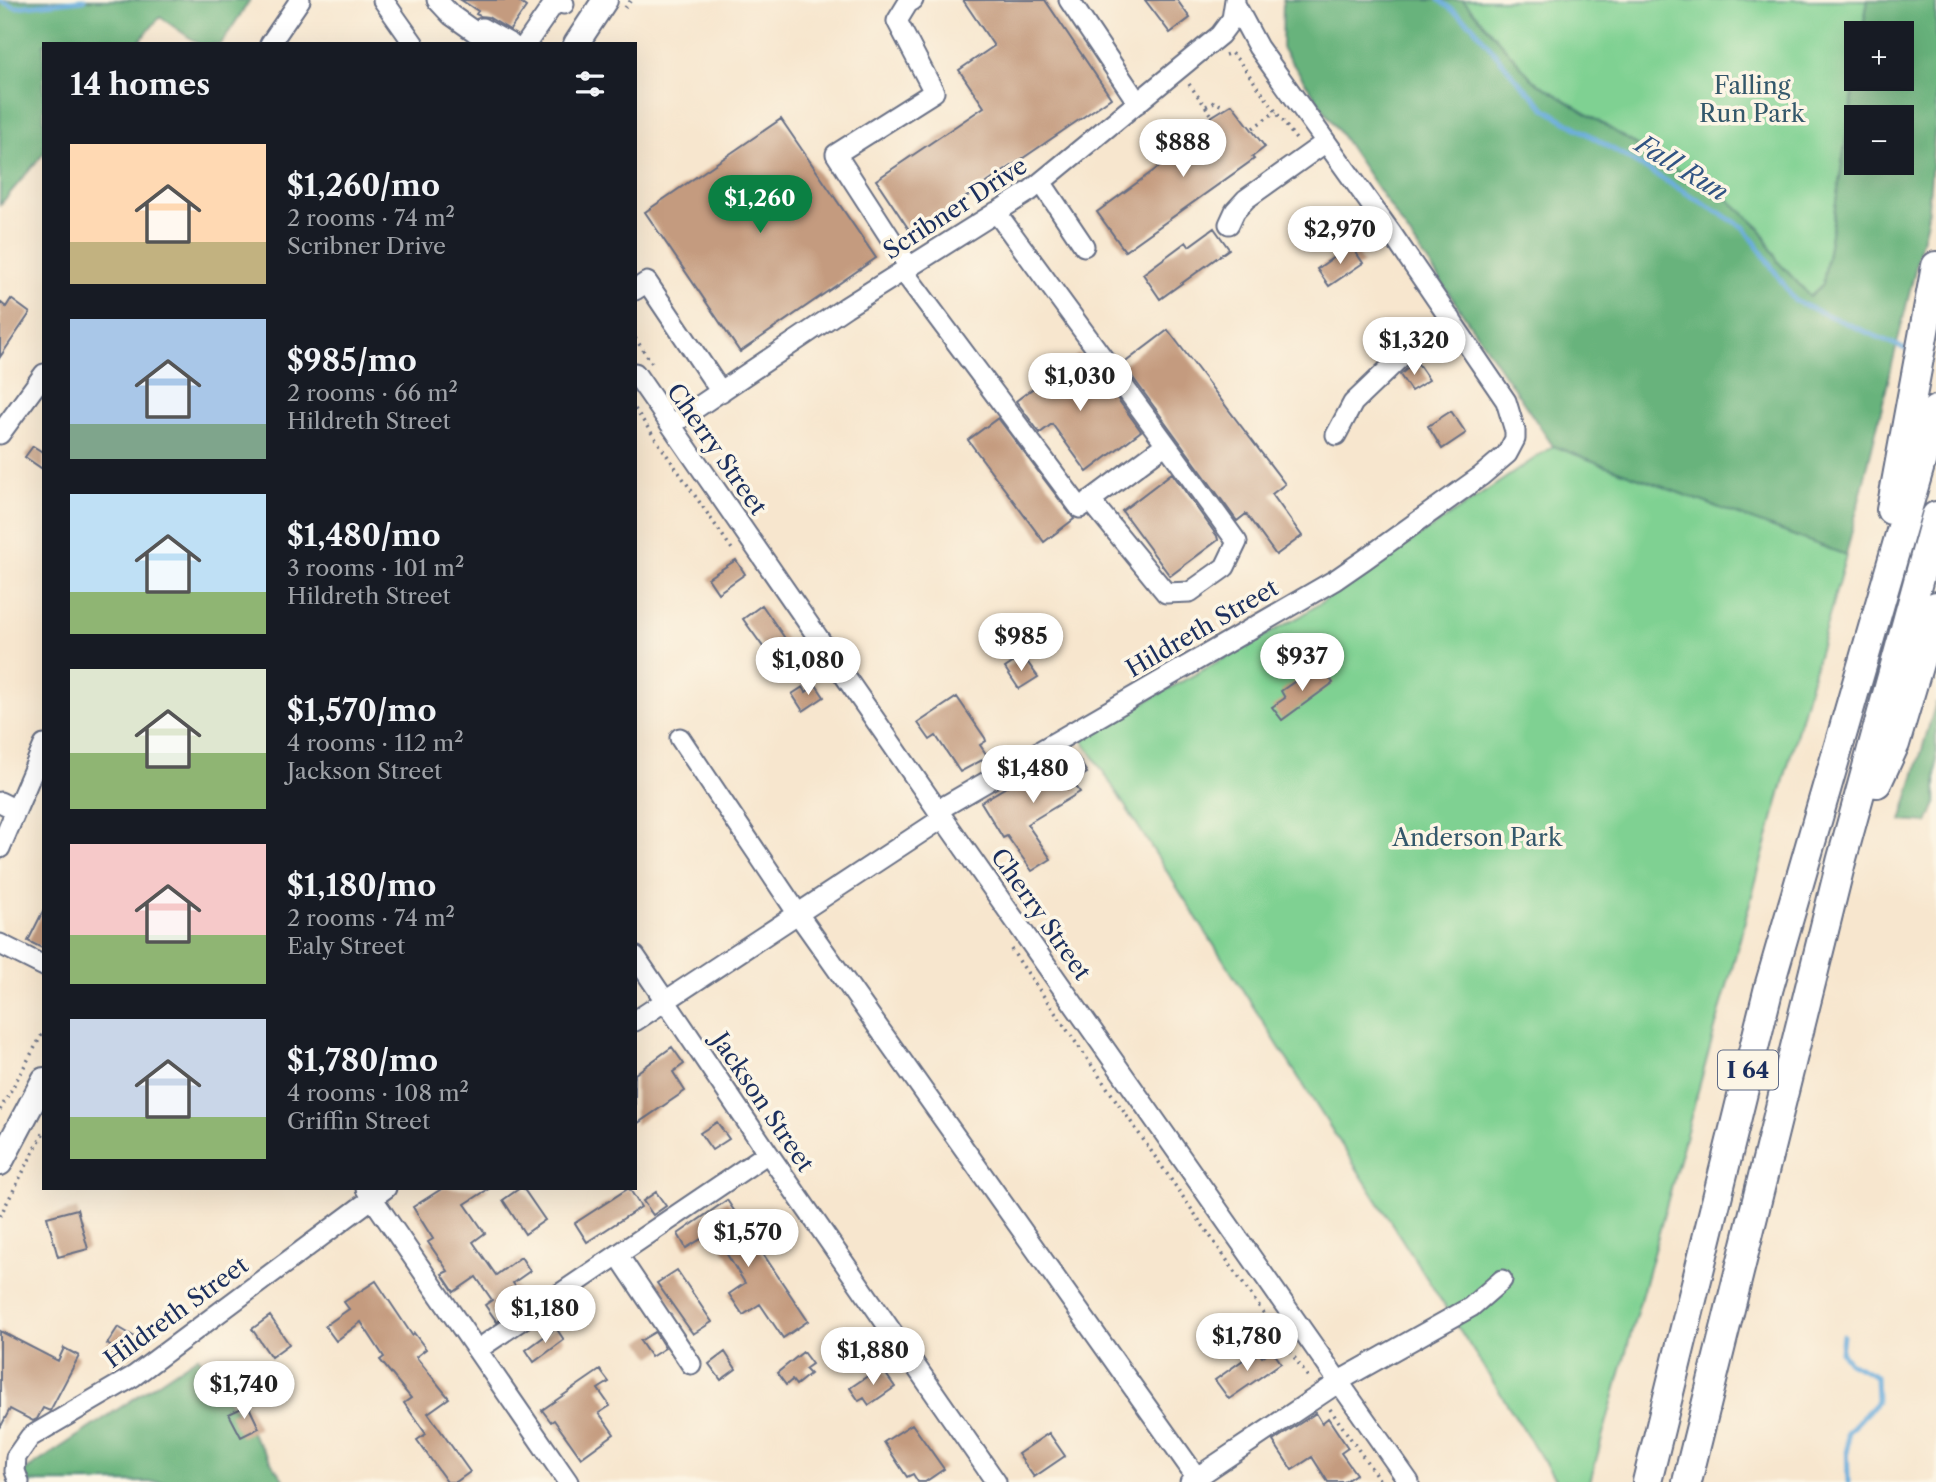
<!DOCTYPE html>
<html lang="en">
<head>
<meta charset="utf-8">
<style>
  :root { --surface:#171b24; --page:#242831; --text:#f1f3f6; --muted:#9ea1a6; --accent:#0b8043 }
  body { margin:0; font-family:"Libre Caslon Text",serif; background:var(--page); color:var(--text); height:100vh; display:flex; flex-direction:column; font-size:26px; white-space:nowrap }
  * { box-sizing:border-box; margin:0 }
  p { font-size:23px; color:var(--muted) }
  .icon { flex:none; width:38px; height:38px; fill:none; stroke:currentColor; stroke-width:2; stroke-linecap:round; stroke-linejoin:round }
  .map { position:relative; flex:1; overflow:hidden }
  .drawer { position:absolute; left:42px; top:42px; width:595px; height:1148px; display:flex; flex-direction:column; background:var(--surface); border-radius:0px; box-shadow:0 7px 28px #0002 }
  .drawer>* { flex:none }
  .buttons { position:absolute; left:1844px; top:21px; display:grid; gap:14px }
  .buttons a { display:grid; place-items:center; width:70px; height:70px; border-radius:0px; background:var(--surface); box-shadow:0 7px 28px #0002; font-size:35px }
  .price { position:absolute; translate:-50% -60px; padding:0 16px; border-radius:24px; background:#fff; color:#222; font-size:23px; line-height:46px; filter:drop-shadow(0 2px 4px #0008) }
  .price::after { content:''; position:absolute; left:50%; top:42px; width:21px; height:16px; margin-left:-10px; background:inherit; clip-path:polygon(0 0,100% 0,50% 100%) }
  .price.current { background:var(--accent); color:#fff }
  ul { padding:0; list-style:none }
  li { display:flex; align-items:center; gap:21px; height:175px; padding:0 28px }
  li span { display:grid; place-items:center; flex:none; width:196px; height:140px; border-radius:0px; color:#555 }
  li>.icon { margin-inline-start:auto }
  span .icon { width:84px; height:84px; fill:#fffc; stroke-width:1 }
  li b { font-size:30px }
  h2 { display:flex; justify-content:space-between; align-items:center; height:84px; padding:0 28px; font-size:30px }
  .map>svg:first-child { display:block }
  .green { fill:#7fd192; stroke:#4d8078; stroke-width:2 }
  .forest { fill:#67b37c; stroke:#41716d; stroke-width:2; fill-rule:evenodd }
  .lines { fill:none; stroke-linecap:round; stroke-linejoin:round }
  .stream { stroke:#65aadb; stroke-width:5 }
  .building { fill:#c49b7f }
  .minor-casing { stroke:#686f85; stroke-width:23 }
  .major-casing { stroke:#686f85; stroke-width:28 }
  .highway-casing { stroke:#686f85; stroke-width:32 }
  .path { stroke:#686f85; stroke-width:3.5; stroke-dasharray:2 5; stroke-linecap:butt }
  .minor { stroke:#fff; stroke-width:19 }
  .major { stroke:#fff; stroke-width:24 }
  .highway { stroke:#fff; stroke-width:28 }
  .labels { text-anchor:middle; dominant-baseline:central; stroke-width:7; stroke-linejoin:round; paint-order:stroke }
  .shield { fill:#fcf5e5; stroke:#5e6a86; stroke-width:2 }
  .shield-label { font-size:23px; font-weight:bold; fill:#1b2f5e }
  .park-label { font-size:24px; fill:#34586b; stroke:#fcf5e5 }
  .street-label { font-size:24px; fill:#1b2f5e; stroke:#fcf5e5 }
  .water-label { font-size:26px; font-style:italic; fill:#315484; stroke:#fcf5e5 }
</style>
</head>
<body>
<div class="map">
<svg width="1936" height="1482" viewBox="0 0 1936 1482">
  <rect width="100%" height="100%" fill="#fcf5e5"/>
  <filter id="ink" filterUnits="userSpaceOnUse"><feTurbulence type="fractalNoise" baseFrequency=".0143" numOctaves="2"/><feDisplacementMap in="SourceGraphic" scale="14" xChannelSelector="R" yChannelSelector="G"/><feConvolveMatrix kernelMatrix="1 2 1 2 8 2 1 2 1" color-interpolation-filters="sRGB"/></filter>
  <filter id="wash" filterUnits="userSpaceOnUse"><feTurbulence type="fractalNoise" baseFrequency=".00686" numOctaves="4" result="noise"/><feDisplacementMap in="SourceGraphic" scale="28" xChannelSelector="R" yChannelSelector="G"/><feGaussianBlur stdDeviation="1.57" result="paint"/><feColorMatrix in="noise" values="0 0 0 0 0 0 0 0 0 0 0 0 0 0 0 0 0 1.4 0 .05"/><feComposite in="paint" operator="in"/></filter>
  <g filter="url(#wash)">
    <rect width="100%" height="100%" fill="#f7e6ce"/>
    <!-- green -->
    <path class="green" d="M1463 0H1868L1862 33H1857V70L1823 284 1810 296 1778 262 1759 227 1729 200 1657 158 1533 80Z
      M1553 446 1846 555 1590 1482H1557L1081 737 1301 616Z"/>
    <!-- forest -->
    <path class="forest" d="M0 0H250L221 44H199L160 17 137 44H44V153L0 205Z
      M1283 0H1463L1533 80 1657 158 1729 200 1759 227 1778 262 1810 296 1823 284 1857 70V79H1902V33H1862L1868 0H1936V117L1927 220 1846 555 1553 446 1282 48ZM1902 117V163H1857V117Z
      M1936 702V803L1928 823 1901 821Z
      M198 1356 285 1482H24L19 1475Z"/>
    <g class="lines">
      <!-- stream -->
      <path class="stream" d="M1439 0 1472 25 1517 80 1547 110 1745 228 1795 301 1912 352
        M0 1 16 7 84 0
        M1843 1335 1841 1352 1849 1362 1876 1376 1877 1402 1847 1433 1848 1482"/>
    </g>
    <g id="blocks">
      <!-- building -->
      <path class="building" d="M461 0H517L526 7 510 30 488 17 480 16 476 14 478 11Z
        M963 0H1045L1111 98 912 234 876 180 984 107 959 70 994 46Z
        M1145 0H1177L1190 18 1170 33Z
        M1232 104 1265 147 1252 157 1254 159 1125 251 1097 212 1212 128 1206 120Z
        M781 119 876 258 740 352 645 212Z
        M1214 228 1229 249 1160 299 1143 274 1186 242 1189 246Z
        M1351 245 1363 263 1329 286 1317 269Z
        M11 299 30 313 0 357V302L6 307Z
        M1168 330 1285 484 1272 494 1302 536 1276 555 1246 514 1237 521 1123 364Z
        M1079 354 1100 382 1103 379 1141 431 1087 472 1052 424 1040 433 1016 401Z
        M1416 361 1429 380 1411 391 1400 375Z
        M1451 411 1466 433 1442 449 1428 426Z
        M998 418 1074 519 1044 542 968 440Z
        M33 446 44 453V470L25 457Z
        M1172 473 1217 536 1218 540 1170 576 1122 511Z
        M736 560 745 574 718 593 708 578Z
        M762 605 802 663 784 676 743 619Z
        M1023 656 1038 677 1019 689 1005 668Z
        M1324 669 1333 683 1282 720 1272 707 1285 698 1281 691 1307 673 1311 679Z
        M816 685 824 697 803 711 792 694 803 687 806 692Z
        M957 697 985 738 986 741 980 745 988 757 960 772 936 736 930 740 918 723Z
        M1058 756 1064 767 1078 758 1087 773 1073 782 1080 792 1027 824 1051 859 1032 871 1007 836 1003 838 981 802Z
        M44 909V949L28 941Z
        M672 1047 684 1064 673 1072 685 1091 635 1125V1074Z
        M717 1122 729 1139 712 1150 700 1133Z
        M443 1188H490L465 1204 485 1233 473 1242 496 1275 521 1257 530 1271 513 1283 526 1302 497 1322 485 1305 492 1300 476 1277 454 1292 442 1274 448 1271 428 1242 433 1239 413 1207Z
        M520 1188H523L545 1220 525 1234 503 1200Z
        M629 1188 641 1207 587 1242 575 1223Z
        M656 1192 666 1206 653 1215 643 1201Z
        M727 1200 808 1321 783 1338 760 1304 743 1315 729 1294 745 1283 716 1237 711 1233 686 1248 678 1234Z
        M77 1209 88 1249 58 1257 47 1217Z
        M677 1270 712 1322 693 1334 657 1283Z
        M376 1281 412 1335 414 1333 426 1349 416 1357 449 1398 428 1413 470 1472 456 1482H447L417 1440 426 1434 404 1403 411 1398 380 1360 384 1357 361 1322 336 1341 325 1326 349 1309 344 1302Z
        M270 1316 289 1344 271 1357 252 1329Z
        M118 1327 140 1340 130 1358 107 1344Z
        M556 1328 564 1340 534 1362 526 1350Z
        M0 1331 58 1361 64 1348 79 1356 50 1411 43 1408 37 1419 33 1421 10 1409 0 1428Z
        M655 1332 665 1348 651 1357 640 1341Z
        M1272 1350 1281 1363 1229 1399 1215 1380 1246 1358 1248 1361 1259 1353 1262 1357Z
        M725 1352 736 1369 721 1380 709 1364Z
        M803 1352 812 1364 805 1369 810 1374 796 1385 792 1380 786 1385 777 1373Z
        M881 1367 895 1387 869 1405 864 1398 859 1401 850 1388Z
        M600 1370 609 1382 598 1389 610 1406 599 1413 614 1434 581 1458 554 1420 551 1422 542 1410Z
        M248 1405 259 1428 241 1437 229 1414Z
        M1316 1413 1322 1423 1328 1418 1348 1448 1341 1453 1356 1474 1344 1482H1328L1312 1457 1292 1470 1273 1441Z
        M912 1424 944 1469 925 1482H918L913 1474 907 1477 884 1442Z
        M1049 1433 1065 1456 1034 1477 1018 1454Z"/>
    </g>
  </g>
  <g filter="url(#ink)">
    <use href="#blocks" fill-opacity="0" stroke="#686f85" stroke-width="2"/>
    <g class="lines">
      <defs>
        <path id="minor" d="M383 0 414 44
          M437 0 451 15 492 44
          M1069 0 1138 103
          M482 28 511 44
          M270 44 300 0
          M526 44 553 5 560 3 564 4
          M1041 182 1084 246
          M1229 224 1235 211 1246 199 1326 142
          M909 267 836 154 934 92 897 21 908 3 913 0
          M903 271 1080 508 1166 444 996 212
          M635 290 647 282 721 392
          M635 373 943 818 1409 1482
          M671 425 846 307 1030 191 1220 35 1232 19 1235 0
          M0 434 44 374
          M1336 435 1353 403 1403 355 1451 319
          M1090 500 1166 593 1190 592 1225 567 1237 542 1166 444
          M680 738 798 914 1200 1482
          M0 802 16 810
          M938 810 1335 580 1364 560 1481 476 1507 454 1515 439V431L1506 401 1392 234 1258 47 1235 4
          M0 848 44 745
          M0 944 44 966
          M635 956 768 1153 996 1482
          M635 1021 943 818
          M366 1189 568 1482
          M618 1255 691 1364
          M477 1350 768 1153
          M19 1482 15 1471 16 1457 30 1437 134 1376 386 1188
          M1190 1482 1348 1376 1471 1307 1502 1280"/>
        <path id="major" d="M576 44 605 0
          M0 1163 44 1080"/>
        <path id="highway" d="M1891 510 1936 266
          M1877 783 1895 744 1936 606
          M1647 1482 1769 987 1936 410
          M1687 1482 1841 862 1936 516"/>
      </defs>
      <!-- minor casing -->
      <use href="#minor" class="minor-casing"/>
      <!-- major casing -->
      <use href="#major" class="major-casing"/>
      <!-- highway casing -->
      <use href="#highway" class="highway-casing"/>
      <!-- path -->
      <path class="path" d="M625 8 631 0
        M1225 55 1231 53 1239 61 1298 142
        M1189 84 1211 114
        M1206 106 1214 102 1225 107
        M1253 128 1276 111
        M635 338 652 363
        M635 409 734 552
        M1011 949 1310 1380
        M0 1110 44 1031
        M0 1216 44 1132
        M1330 1409 1381 1482"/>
      <!-- minor -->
      <use href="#minor" class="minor"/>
      <!-- major -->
      <use href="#major" class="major"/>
      <!-- highway -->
      <use href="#highway" class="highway"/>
    </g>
  </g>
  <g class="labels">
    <!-- shield labels -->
    <rect class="shield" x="1718" y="1050.5" width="60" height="39" rx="5"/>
    <g class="shield-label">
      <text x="1748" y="1070">I 64</text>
    </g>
    <!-- park labels -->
    <g class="park-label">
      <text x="1752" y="85">Falling<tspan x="1752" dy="28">Run Park</tspan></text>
      <text x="1477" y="837">Anderson Park</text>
    </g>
    <!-- street labels -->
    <g class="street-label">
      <text transform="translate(955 208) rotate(-33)">Scribner Drive</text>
      <text transform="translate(717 449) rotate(55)">Cherry Street</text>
      <text transform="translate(1202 628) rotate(-30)">Hildreth Street</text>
      <text transform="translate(1041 914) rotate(55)">Cherry Street</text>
      <text transform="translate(763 1102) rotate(56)">Jackson Street</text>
      <text transform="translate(176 1312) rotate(-36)">Hildreth Street</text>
    </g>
    <!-- water labels -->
    <g class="water-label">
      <text transform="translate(1682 168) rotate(31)">Fall Run</text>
    </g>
  </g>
</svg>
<div class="buttons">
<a>+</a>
<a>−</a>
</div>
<b class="price" style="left:1183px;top:179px">$888</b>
<b class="price current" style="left:760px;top:235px">$1,260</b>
<b class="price" style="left:1340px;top:266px">$2,970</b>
<b class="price" style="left:1414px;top:377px">$1,320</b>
<b class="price" style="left:1080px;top:413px">$1,030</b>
<b class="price" style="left:1021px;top:673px">$985</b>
<b class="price" style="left:1302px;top:693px">$937</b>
<b class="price" style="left:808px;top:697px">$1,080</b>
<b class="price" style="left:1033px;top:805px">$1,480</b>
<b class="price" style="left:748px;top:1269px">$1,570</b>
<b class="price" style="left:545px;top:1345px">$1,180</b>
<b class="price" style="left:1247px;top:1373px">$1,780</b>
<b class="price" style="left:873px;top:1387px">$1,880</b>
<b class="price" style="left:244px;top:1421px">$1,740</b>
<section class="drawer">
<h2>14 homes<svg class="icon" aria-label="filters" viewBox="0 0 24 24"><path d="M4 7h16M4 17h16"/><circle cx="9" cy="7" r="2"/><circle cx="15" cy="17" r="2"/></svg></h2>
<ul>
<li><span style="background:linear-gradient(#ffd9b3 70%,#c2b280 0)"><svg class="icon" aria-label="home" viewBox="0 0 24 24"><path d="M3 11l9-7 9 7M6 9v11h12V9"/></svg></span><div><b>$1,260/mo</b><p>2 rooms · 74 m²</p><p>Scribner Drive</p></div></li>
<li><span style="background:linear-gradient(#a9c7e8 75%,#7fa58c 0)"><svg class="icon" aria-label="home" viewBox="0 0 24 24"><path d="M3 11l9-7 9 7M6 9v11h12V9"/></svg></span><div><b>$985/mo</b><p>2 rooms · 66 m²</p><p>Hildreth Street</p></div></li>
<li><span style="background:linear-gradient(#bfe0f5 70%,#8fb573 0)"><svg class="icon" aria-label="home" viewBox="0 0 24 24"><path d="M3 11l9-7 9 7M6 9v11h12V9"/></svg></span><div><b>$1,480/mo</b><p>3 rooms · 101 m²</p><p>Hildreth Street</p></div></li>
<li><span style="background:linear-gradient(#dfe7d0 60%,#8fb573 0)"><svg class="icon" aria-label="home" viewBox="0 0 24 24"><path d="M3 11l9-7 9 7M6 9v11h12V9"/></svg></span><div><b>$1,570/mo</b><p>4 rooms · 112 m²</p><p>Jackson Street</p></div></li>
<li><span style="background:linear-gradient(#f6c9c9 65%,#8fb573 0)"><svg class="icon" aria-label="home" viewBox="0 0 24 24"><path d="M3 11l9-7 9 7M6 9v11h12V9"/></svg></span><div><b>$1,180/mo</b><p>2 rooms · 74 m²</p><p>Ealy Street</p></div></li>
<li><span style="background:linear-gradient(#c9d6e8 70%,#8fb573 0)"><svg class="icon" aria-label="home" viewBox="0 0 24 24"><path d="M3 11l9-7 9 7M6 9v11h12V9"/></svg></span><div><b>$1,780/mo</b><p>4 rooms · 108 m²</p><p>Griffin Street</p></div></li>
</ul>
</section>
</div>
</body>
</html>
